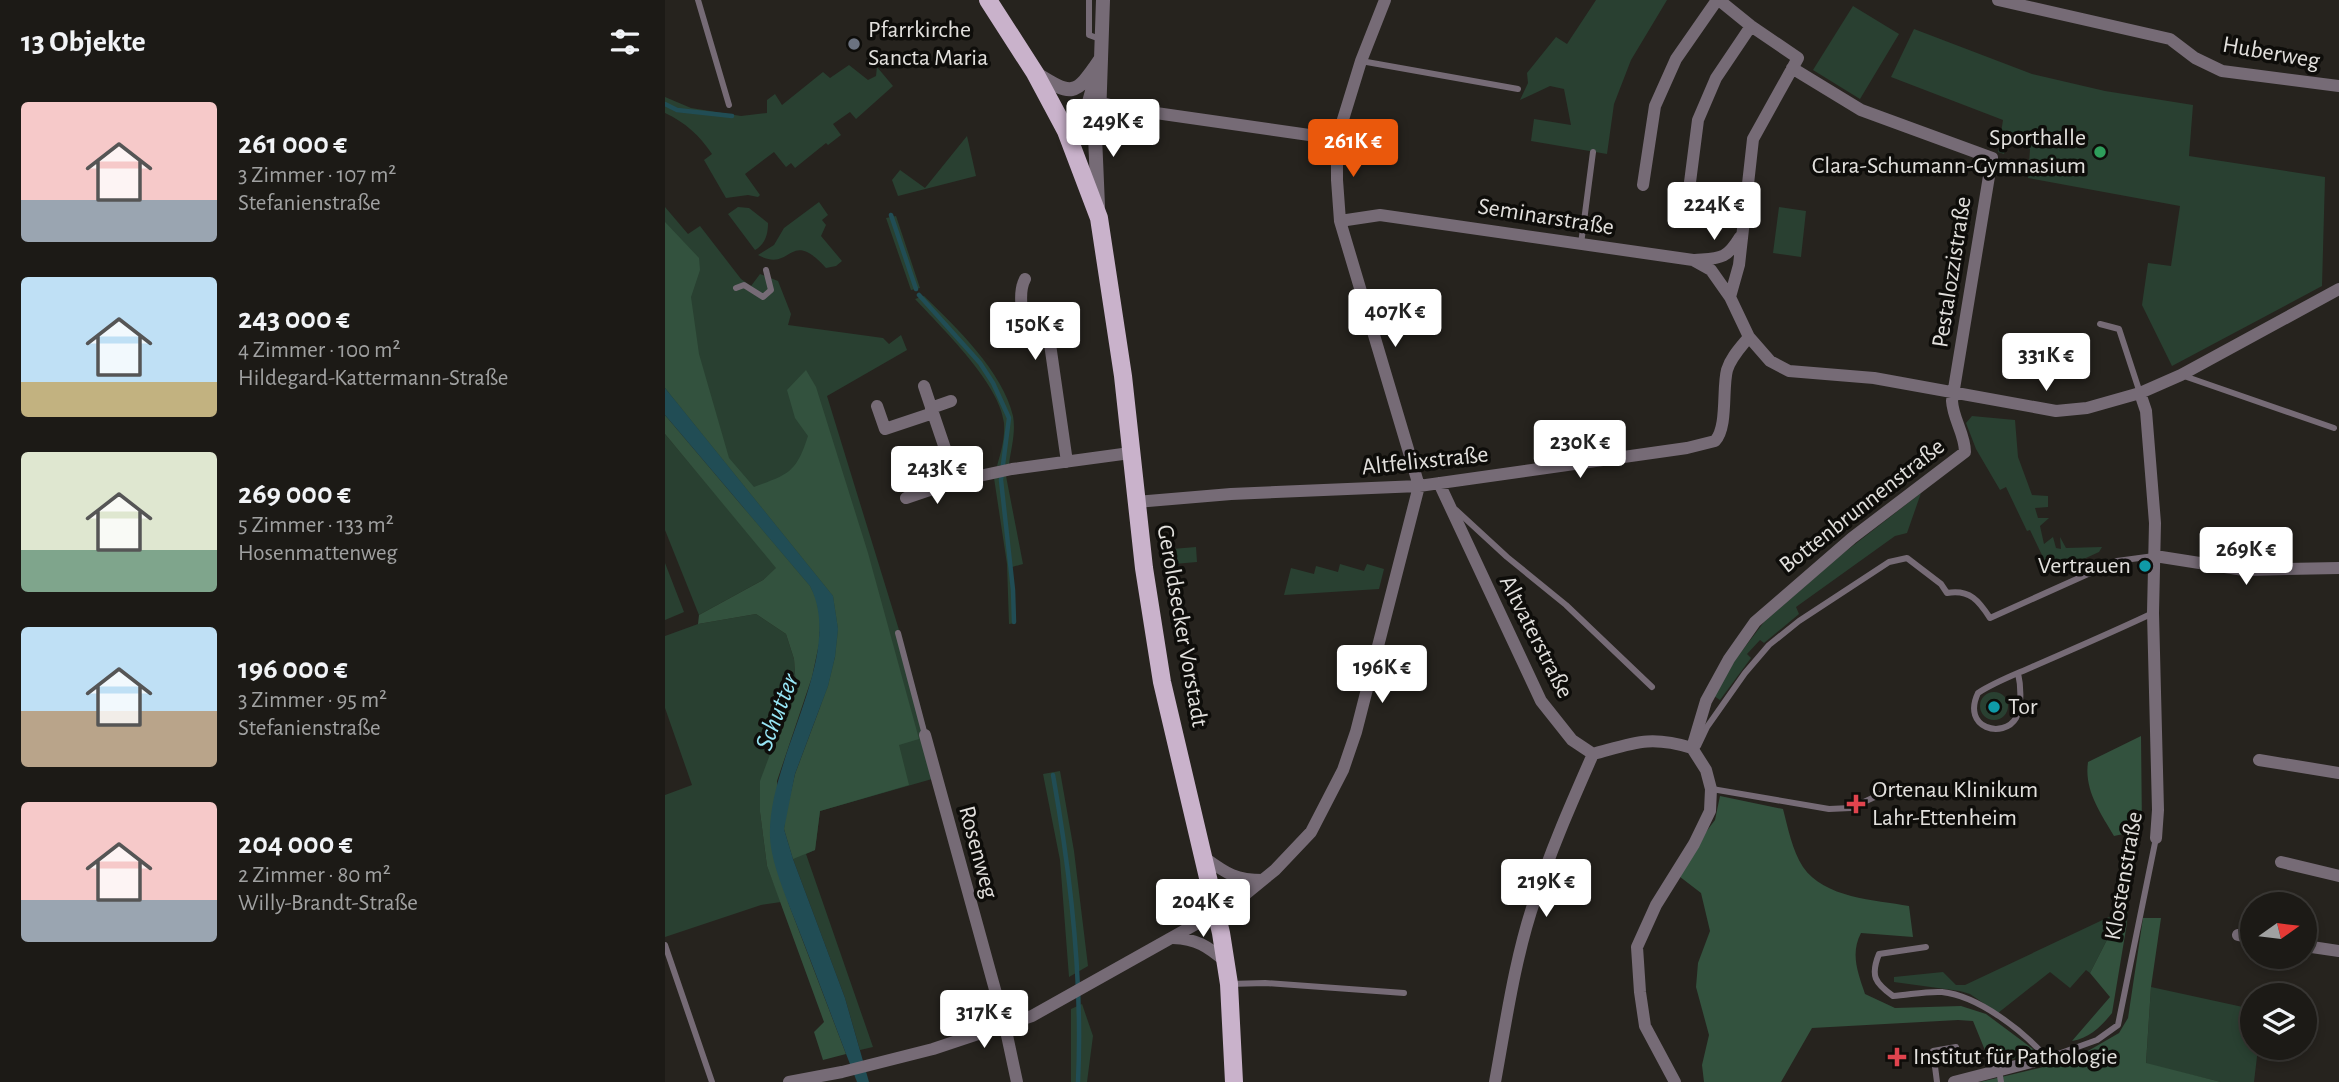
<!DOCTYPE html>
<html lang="de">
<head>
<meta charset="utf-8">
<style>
  :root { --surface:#1c1a16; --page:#25231f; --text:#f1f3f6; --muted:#a0a1a1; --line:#3a3835; --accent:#ea580c }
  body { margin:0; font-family:"Alegreya Sans",sans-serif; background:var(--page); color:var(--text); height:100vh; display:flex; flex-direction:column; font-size:26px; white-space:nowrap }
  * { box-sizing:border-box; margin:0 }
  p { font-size:23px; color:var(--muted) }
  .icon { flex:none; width:38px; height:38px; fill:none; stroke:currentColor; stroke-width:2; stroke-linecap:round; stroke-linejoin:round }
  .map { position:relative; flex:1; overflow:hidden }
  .side { display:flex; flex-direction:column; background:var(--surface); width:665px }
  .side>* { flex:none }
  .needle { width:46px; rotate:76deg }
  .tools { position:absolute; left:1575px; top:892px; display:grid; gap:14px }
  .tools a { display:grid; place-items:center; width:77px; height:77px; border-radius:50%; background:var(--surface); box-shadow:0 4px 10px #0003,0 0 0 2px var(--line); font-size:35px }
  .price { position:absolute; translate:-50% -60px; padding:0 16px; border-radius:7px; background:#fff; color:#222; font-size:23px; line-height:46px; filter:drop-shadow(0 2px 4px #0008) }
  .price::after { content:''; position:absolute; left:50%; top:42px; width:21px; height:16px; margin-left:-10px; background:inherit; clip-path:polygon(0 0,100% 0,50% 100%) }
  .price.current { background:var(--accent); color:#fff }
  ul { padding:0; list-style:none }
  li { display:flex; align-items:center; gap:21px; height:175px; padding:0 21px }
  li span { display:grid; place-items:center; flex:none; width:196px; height:140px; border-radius:7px; color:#555 }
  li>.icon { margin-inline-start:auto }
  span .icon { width:84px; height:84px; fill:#fffc; stroke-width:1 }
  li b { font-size:30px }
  h2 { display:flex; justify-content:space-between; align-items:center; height:84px; padding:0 21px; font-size:30px }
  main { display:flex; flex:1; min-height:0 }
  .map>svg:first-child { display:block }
  .green { fill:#294031 }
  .forest { fill:#33523e }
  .water { fill:#214d55 }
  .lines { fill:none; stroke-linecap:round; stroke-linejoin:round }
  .stream { stroke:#214d55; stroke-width:4.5 }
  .service { stroke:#766b76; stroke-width:6 }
  .minor { stroke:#766b76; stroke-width:12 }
  .tertiary { stroke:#766b76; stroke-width:14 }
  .primary { stroke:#c9b2cb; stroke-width:18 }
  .worship-dot { fill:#6b7280; stroke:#0e0d0a; stroke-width:2.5 }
  .leisure-dot { fill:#2e9e5b; stroke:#0e0d0a; stroke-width:2.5 }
  .culture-dot { fill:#0f9aa8; stroke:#0e0d0a; stroke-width:2.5 }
  .health-dot { fill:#e0444e; stroke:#0e0d0a; stroke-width:2.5 }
  .labels { text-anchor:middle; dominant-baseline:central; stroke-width:7; stroke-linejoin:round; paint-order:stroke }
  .poi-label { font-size:24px; fill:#e2e0dd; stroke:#0e0d0a; text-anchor:start }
  .street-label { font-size:24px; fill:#e2e0dd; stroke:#0e0d0a }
  .water-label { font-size:26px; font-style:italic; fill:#98e6f6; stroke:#0e0d0a }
</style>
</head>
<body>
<main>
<section class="side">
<h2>13 Objekte<svg class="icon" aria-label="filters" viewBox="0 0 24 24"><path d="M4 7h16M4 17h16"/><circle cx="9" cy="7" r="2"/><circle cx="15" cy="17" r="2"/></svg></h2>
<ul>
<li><span style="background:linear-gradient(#f6c9c9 70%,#9aa5b1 0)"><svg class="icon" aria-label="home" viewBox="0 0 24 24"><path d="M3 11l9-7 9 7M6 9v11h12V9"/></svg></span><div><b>261 000 €</b><p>3 Zimmer · 107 m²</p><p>Stefanienstraße</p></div></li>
<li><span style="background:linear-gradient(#bfe0f5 75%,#c2b280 0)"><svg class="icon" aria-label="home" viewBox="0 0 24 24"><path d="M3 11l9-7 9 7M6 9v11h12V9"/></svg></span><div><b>243 000 €</b><p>4 Zimmer · 100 m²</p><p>Hildegard-Kattermann-Straße</p></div></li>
<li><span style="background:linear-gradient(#dfe7d0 70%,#7fa58c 0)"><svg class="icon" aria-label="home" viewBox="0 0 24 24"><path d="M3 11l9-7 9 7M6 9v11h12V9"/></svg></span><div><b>269 000 €</b><p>5 Zimmer · 133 m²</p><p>Hosenmattenweg</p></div></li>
<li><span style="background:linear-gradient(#bfe0f5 60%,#b9a48a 0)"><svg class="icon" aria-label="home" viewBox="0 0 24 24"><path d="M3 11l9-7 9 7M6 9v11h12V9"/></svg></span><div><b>196 000 €</b><p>3 Zimmer · 95 m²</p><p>Stefanienstraße</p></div></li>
<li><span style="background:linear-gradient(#f6c9c9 70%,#9aa5b1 0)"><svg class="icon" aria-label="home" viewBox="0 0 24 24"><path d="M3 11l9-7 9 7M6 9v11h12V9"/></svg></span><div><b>204 000 €</b><p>2 Zimmer · 80 m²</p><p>Willy-Brandt-Straße</p></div></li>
</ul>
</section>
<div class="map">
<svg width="1674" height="1082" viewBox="0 0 1674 1082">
  <rect width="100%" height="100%" fill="#26231e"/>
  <!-- green -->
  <path class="green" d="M931 0H1002L966 60 949 104 942 154 866 141 869 119 906 125 899 89 885 86 855 100 863 83 862 73 891 37 902 44Z
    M1188 6 1234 34 1195 99 1148 70Z
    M1249 29 1367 74 1440 91 1528 105 1524 156 1660 177 1657 286 1507 366 1477 305 1483 263 1506 266 1515 206 1363 178 1365 149 1342 143 1339 154 1333 152 1338 120 1226 77Z
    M184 65 203 80 211 76 212 67 228 86 191 119 185 112 168 124 176 135 163 145 161 143 130 168 126 163 121 167 109 152 80 174 95 195 93 197 83 195 61 198 39 160 47 154C34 135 21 123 0 113V97L26 108 76 116 102 113V100L110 94 117 105 158 72 165 78Z
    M302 136 311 176 233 196 227 180 235 170 260 188Z
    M154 202 163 215 157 220 161 225 156 236 177 261 171 266 161 268C123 226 128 274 93 255L109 245 119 228Z
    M0 207 23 234 35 226 76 279 86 286 95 274 113 281 126 314 123 325 218 338 224 344 236 335 242 350 162 396 238 643 274 777 155 811 150 850 141 854 208 1047 195 1050 180 998 128 859 119 829 170 657 29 426 0 388Z
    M73 207 84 208 103 223C103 235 100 244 90 250L63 214Z
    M1114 207 1141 211 1136 257 1108 253Z
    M231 216 255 288 246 290 221 218Z
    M259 296C290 326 338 372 348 416 351 432 346 449 344 464L332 466C336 452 340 439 339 423 335 384 277 328 250 299Z
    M1307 416 1350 420 1353 457 1367 495 1383 496V507L1370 508 1373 518H1384L1375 526 1379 544 1388 537 1391 548 1396 549 1395 537 1401 548 1437 547 1434 552 1386 574 1365 530 1362 531 1341 487 1335 490 1311 449 1301 423Z
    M0 434 112 568 98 580 34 615 0 530Z
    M341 476 358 564 347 567 351 623 344 624 342 564 329 478Z
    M1256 493 1242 533 1230 536 1131 607 1134 614 1099 643 1095 640 1082 654 1086 658 1055 700 1049 696 1070 660 1099 622 1176 555Z
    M531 547 532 562 497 565 495 550Z
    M0 563 19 612 0 620Z
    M675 564 699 571 702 564 719 569 714 589 619 595 626 568 649 574 651 566 673 572Z
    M91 614 121 634 129 659 131 688 125 711 116 725 95 812 102 866 116 902 96 905 0 937V795L27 785 0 708V636L33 624Z
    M1315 706a14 14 0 1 1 28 0a14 14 0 1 1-28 0Z
    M395 771 409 851 423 966 404 977 395 860 378 774Z
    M1463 908 1462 923 1444 936 1425 973 1421 970 1405 988 1385 972 1333 1013 1305 994 1295 991 1229 982V977L1278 972 1291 985H1300Z
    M1486 987 1587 1009V1048H1593L1589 1082H1556L1481 1064Z
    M417 1004 428 1036 422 1082H406V1009Z"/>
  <!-- forest -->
  <path class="forest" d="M0 222 34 258 35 270 26 297 34 354 64 458 89 487C124 474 131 473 143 436L130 418 122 390 141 370 151 387 203 553 254 739 234 745 244 785 155 811 150 850 128 859 119 829 120 818 130 774 163 686 170 657 173 629 168 596 0 388Z
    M0 415 145 586 151 598 155 618 154 644 147 677 112 781 123 902 181 1054 158 1060 149 1032 159 1022 102 866 95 812V781L116 725 125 711 131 688 129 659 121 634 91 614 33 624 34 615 98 580 111 568 0 434Z
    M1476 736 1477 830 1449 836C1435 812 1419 790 1423 762Z
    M1055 796 1118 809C1123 828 1127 850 1138 867 1159 898 1210 900 1244 906L1248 937 1196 933C1185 954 1193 973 1200 994L1230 1008 1296 1006 1321 1014 1372 1052 1326 1065 1308 1021 1293 1020 1147 1028 1116 1082H1039L1037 1065 1044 1035 1031 987 1033 963 1045 931 1036 893 1010 873 1050 820Z
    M1478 918H1496L1486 987 1481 1063 1556 1082H1315L1387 1065 1423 1051 1454 1033 1463 1018Z
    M1462 923 1447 1013C1436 1027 1424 1038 1407 1041L1445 997 1425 973 1444 936Z"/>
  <!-- water -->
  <path class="water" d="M0 388 168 596 173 629 170 657 163 686 130 774 119 829 128 859 180 998 204 1082H192C171 1029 152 976 131 923 122 899 106 863 105 837 102 758 181 656 145 586L0 415Z"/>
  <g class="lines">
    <!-- stream -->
    <path class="stream" d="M0 104 12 110 67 116
      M226 215 251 289
      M254 295 315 363 328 383 344 418 336 480 348 590 349 622
      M388 775C406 876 418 979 413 1082"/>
    <!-- service -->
    <path class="service" d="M33 0 64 105
      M424 0V35L435 39
      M696 61 853 89
      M916 244 928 152
      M71 288 79 285 98 297 106 290 101 270
      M1435 324 1454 329 1475 393
      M1519 376 1669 428
      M791 510 842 557 901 605 987 687
      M233 633 260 735
      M1353 673C1356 686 1357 706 1351 718 1339 739 1296 729 1313 693 1330 682 1349 675 1367 667 1408 649 1448 632 1488 613
      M1033 746 1042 727 1080 673 1104 645 1134 621 1224 562 1242 558 1276 584 1282 593C1305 589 1314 601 1325 618L1452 561 1489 556
      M1047 789 1164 809 1186 808 1231 787
      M0 945 47 1082
      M1261 947 1214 954C1205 976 1210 983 1228 996 1244 995 1261 991 1277 992 1314 996 1358 1031 1382 1058L1432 1040 1453 1025 1491 838
      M565 984 600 983 739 993
      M1334 1070 1336 1082
      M1272 1082 1268 1051 1291 1047 1294 1060"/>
    <!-- minor -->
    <path class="minor" d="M1054 0 1086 26 1133 58 1088 139 1074 265 1065 297
      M1333 0 1505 39 1530 58 1557 71 1674 86
      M434 102 456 108 672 139
      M978 185 990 106 1011 59 1052 0
      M1024 190 1033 120 1051 78 1086 26
      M675 221 715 215 1028 260 1046 270 1065 297 1084 337 1105 361 1124 371 1209 378 1391 411 1422 408 1475 393 1516 375 1674 289
      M1030 260C1055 258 1061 260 1075 237
      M360 279C354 290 355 315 363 324 370 332 379 335 385 344L402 462
      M259 386 268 413
      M1475 393 1481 411 1490 523 1488 613 1493 810 1491 838
      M212 406 220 429 268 413 291 481 347 469 465 453
      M266 408 286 401
      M774 483 876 701 907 740 928 754C969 743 984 735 1027 748L1041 770 1046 789 1045 811 1029 844 991 905 972 947 975 992 980 1026 1010 1082
      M241 498 291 481
      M471 502 566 494 754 486 1022 448 1050 441C1063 427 1057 389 1062 370 1066 357 1076 347 1084 337
      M1490 556 1579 570 1674 568
      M260 735 340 1026 352 1082
      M1027 748 1041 701 1064 659 1090 622 1187 538 1300 452C1300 434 1288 419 1287 401L1327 158 1196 110 1127 68
      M1594 760 1674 773
      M540 858C562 874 571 880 598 880
      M1616 862 1674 876
      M1573 935 1587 938
      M508 938C532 939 542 946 560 961
      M1640 946 1674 951
      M124 1082 177 1072 268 1049 367 1016 572 901 610 870 646 832 678 770 691 732 754 486 675 221 672 180V139L696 61 720 0
      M830 1082C841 1022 850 957 870 899 886 849 907 802 928 754
      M1289 1082 1382 1058"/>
    <!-- tertiary -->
    <path class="tertiary" d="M370 73C407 96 410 97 435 60
      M401 131 424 102 429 84
      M433 206 430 136 434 118 438 0"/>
    <!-- primary -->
    <path class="primary" d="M323 0 370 73 401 131 434 218 458 376 479 568 497 682 556 933 564 984 569 1082"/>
  </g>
  <!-- markers -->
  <circle class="worship-dot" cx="189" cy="44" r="7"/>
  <circle class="leisure-dot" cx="1435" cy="152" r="7"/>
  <g class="culture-dot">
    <circle cx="1480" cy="566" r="7"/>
    <circle cx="1329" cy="707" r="7"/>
  </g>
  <g class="health-dot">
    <path d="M1187.5 793.5h7v7h7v7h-7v7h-7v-7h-7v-7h7z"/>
    <path d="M1228.5 1046.5h7v7h7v7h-7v7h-7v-7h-7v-7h7z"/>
  </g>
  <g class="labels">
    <!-- poi labels -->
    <g class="poi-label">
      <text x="203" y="30">Pfarrkirche<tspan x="203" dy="28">Sancta Maria</tspan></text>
      <text x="1421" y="138" text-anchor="end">Sporthalle<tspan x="1421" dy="28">Clara-Schumann-Gymnasium</tspan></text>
      <text x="1466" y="566" text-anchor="end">Vertrauen</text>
      <text x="1343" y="707">Tor</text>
      <text x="1207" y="790">Ortenau Klinikum<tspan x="1207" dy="28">Lahr-Ettenheim</tspan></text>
      <text x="1248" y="1057">Institut für Pathologie</text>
    </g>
    <!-- street labels -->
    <g class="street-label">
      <text transform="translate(1606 53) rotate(10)">Huberweg</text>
      <text transform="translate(881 217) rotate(9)">Seminarstraße</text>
      <text transform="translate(1287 272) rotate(-81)">Pestalozzistraße</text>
      <text transform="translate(760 461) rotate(-6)">Altfelixstraße</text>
      <text transform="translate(1197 506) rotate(-38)">Bottenbrunnenstraße</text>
      <text transform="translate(517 626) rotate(80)">Geroldsecker Vorstadt</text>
      <text transform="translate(871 637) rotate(63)">Altvaterstraße</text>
      <text transform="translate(313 852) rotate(75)">Rosenweg</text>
      <text transform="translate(1459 876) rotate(-80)">Klostenstraße</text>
    </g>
    <!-- water labels -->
    <g class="water-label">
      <text transform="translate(112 712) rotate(-69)">Schutter</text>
    </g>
  </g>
</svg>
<div class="tools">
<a><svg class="needle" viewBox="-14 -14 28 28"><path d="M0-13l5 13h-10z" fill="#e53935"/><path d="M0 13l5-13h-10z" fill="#a0a1a1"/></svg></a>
<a><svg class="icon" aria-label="layers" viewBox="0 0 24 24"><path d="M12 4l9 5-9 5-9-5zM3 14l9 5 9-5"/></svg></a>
</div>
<b class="price" style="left:448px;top:159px">249K €</b>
<b class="price current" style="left:688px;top:179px">261K €</b>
<b class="price" style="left:1049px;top:242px">224K €</b>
<b class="price" style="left:730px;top:349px">407K €</b>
<b class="price" style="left:370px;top:362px">150K €</b>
<b class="price" style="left:1381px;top:393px">331K €</b>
<b class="price" style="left:915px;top:480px">230K €</b>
<b class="price" style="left:272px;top:506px">243K €</b>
<b class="price" style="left:1581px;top:587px">269K €</b>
<b class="price" style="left:717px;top:705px">196K €</b>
<b class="price" style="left:881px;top:919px">219K €</b>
<b class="price" style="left:538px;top:939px">204K €</b>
<b class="price" style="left:319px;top:1050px">317K €</b>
</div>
</main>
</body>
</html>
